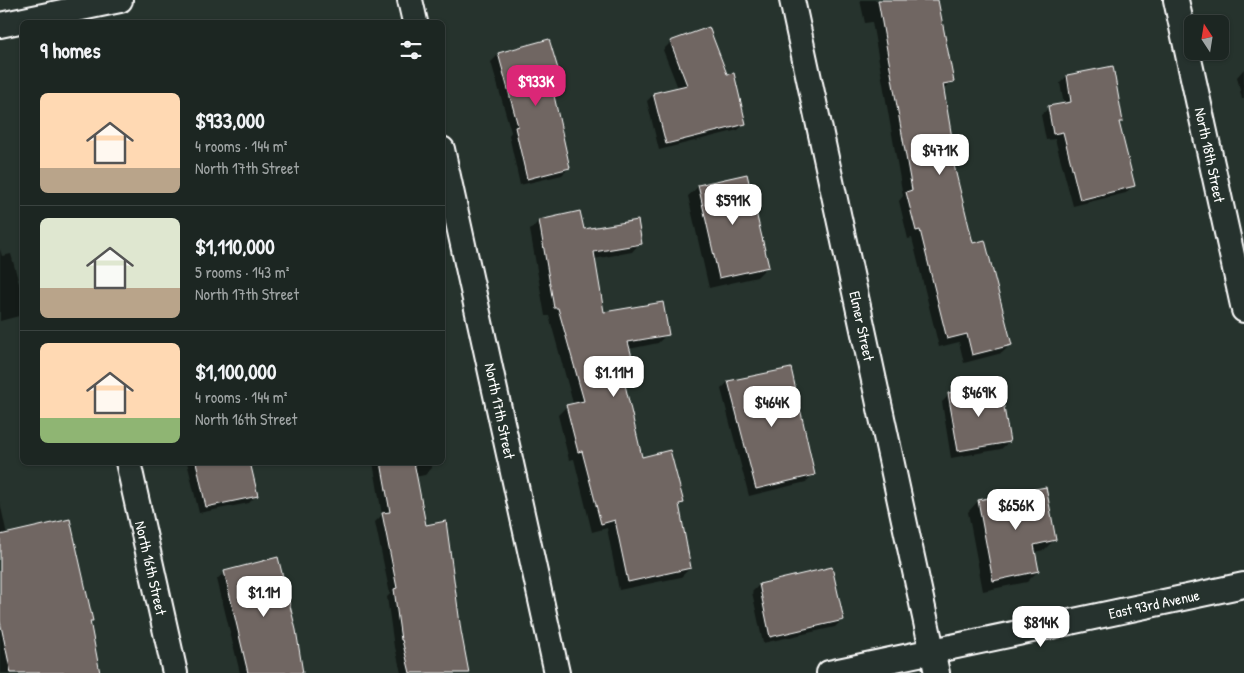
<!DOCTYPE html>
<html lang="en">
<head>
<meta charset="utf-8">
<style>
  :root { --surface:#1c2622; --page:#29322f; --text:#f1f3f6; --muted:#a0a5a5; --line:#3a4340; --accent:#db2777 }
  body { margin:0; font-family:"Patrick Hand",sans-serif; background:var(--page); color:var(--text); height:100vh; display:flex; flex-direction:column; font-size:19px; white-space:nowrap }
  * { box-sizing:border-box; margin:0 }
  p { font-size:16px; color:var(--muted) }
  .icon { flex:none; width:28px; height:28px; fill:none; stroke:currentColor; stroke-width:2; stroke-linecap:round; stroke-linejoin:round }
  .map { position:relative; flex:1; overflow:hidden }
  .panel { position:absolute; left:20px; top:20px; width:425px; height:445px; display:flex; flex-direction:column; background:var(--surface); border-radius:8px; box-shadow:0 1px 4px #0004,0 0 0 1px var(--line) }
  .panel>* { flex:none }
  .needle { width:32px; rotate:348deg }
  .buttons { position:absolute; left:1184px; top:15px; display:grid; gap:10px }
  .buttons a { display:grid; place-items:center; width:45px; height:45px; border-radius:8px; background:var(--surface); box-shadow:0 1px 4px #0004,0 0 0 1px var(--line); font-size:25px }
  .price { position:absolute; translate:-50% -42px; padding:0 11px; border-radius:10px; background:#fff; color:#222; font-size:16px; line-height:32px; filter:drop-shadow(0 1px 2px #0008) }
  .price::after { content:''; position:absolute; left:50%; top:30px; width:15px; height:11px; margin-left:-8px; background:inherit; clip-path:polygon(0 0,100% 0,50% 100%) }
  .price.on { background:var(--accent); color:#fff }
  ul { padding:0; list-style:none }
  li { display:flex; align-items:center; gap:15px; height:125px; padding:0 20px }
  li+li { border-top:1px solid var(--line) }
  li span { display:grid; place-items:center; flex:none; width:140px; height:100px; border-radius:8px; color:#555 }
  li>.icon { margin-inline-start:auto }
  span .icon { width:60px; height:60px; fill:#fffc; stroke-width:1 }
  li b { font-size:21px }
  h2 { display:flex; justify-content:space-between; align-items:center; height:60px; padding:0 20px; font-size:21px }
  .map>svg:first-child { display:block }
  .shadow { fill:#0007 }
  .building { fill:#6f6662; stroke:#fff }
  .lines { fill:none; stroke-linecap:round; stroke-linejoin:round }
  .minor-casing { stroke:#fff; stroke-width:28 }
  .minor { stroke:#26332d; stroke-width:24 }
  .labels { text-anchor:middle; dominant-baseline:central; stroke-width:4.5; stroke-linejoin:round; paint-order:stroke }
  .street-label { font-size:15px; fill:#fff; stroke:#26332d }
</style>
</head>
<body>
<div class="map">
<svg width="1244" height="673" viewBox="0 0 1244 673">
  <rect width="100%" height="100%" fill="#26332d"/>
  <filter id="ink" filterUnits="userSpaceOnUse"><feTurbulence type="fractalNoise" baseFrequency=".02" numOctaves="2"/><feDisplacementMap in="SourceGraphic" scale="10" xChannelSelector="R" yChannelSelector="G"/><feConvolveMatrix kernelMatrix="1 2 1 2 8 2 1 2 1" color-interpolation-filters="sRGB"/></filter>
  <g filter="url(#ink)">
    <!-- shadow -->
    <path class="shadow" d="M860 0H936L952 82 942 90 954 156 951 159 972 244 1010 345 1002 353 964 363 959 342 939 347 912 238 908 239 899 201 903 196 872 22 865 23Z
      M671 42 745 123 738 130 659 150 647 101 654 94 678 88 663 50Z
      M499 54 559 79 551 86 569 168 562 175 520 185 509 135 511 132 491 62Z
      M1244 69V99H1242L1237 77Z
      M1067 76 1121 121 1118 125 1133 185 1126 193 1073 206 1055 139 1046 140 1041 115 1049 108 1064 105 1060 83Z
      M699 186 767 267 757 277 709 288 688 196Z
      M539 221 640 243 632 252 594 259 603 314 667 334 658 343 629 349 634 368 622 377 641 458 682 503 678 507 690 568 681 577 619 590 607 528 592 532 574 459 569 460 558 415 567 406 573 403 549 316H545L530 230Z
      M0 249 2 256 11 254 22 294V313L19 316 0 321Z
      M728 382 813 474 806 482 749 496 721 389Z
      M949 395 1009 442 1001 449 951 458 942 402Z
      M187 462H250L257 495 249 503 199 513Z
      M373 462H432V468L425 475 415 477 425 527 468 673H401L395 647H394L387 597 390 594 375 522 382 515Z
      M978 501 1055 539 1044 550 1034 552 1038 571 1027 582 983 591 968 512Z
      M0 502 7 535 91 620 89 623 99 673H0Z
      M225 572 302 673H240L217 579Z
      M759 585 843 619 835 627 763 643 752 592Z"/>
    <!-- building -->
    <path class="building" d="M878 0H938L954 82 943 84 955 156 952 157 973 243 985 240 1012 345 972 355 967 334 947 339 920 230 916 231 906 192 912 190Z
      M709 27 727 74 734 73 746 124 666 144 653 93 687 85 670 41Z
      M549 39 561 79 551 82 570 168 527 179 515 127 518 126 498 53Z
      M1113 66 1123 122H1119L1135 186 1080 200 1063 132 1053 134 1048 106 1071 102 1067 75Z
      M747 174 769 267 719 278 698 185Z
      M580 211 584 229 638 220 642 244 594 252 604 312 663 302 669 335 628 342 635 368 622 372 642 457 670 450 684 503 679 504 691 568 628 582 615 520 601 524 582 451 578 452 566 405 584 401 558 308H554L539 220Z
      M791 368 815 475 756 489 728 381Z
      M1000 384 1010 442 958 451 948 393Z
      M196 462H250L258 496 206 507Z
      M381 462H414L426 525 446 521 461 631 469 673H410L402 640H401L394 589 397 588 382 513 390 512Z
      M1046 487 1056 540 1034 545 1039 571 993 581 978 500Z
      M70 519 93 621H90L100 673H11L0 621V535Z
      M278 557 296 630 303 673H248L224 571Z
      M832 567 844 620 770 637 759 584Z"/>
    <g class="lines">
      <defs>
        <path id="minor" d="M410 0 415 22
          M792 0 937 673
          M1176 0 1244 310
          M0 25 120 0
          M442 149 557 673
          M128 462 175 673
          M829 673 1244 585"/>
      </defs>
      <!-- minor casing -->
      <use href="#minor" class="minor-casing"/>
      <!-- minor -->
      <use href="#minor" class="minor"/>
    </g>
  </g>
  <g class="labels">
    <!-- street labels -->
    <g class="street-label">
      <text transform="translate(1210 155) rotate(78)">North 18th Street</text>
      <text transform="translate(862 326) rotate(78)">Elmer Street</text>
      <text transform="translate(500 411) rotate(78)">North 17th Street</text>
      <text transform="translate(151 568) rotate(77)">North 16th Street</text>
      <text transform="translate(1154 604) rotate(-12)">East 93rd Avenue</text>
    </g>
  </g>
</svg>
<div class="buttons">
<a><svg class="needle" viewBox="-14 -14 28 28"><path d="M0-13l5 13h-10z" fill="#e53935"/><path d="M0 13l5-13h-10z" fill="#a0a5a5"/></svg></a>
</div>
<b class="price on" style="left:536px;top:107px">$933K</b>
<b class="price" style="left:940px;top:176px">$471K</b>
<b class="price" style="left:733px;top:226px">$591K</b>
<b class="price" style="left:614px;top:398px">$1.11M</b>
<b class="price" style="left:979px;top:418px">$469K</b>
<b class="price" style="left:772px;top:428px">$464K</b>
<b class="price" style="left:1016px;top:531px">$656K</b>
<b class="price" style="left:264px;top:618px">$1.1M</b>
<b class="price" style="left:1041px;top:648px">$814K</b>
<section class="panel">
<h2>9 homes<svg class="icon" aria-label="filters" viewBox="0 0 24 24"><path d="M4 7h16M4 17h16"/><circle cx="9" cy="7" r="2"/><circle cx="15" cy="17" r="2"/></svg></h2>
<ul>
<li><span style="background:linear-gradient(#ffd9b3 75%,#b9a48a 0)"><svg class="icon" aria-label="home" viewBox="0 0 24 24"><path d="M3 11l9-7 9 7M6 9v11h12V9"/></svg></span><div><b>$933,000</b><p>4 rooms · 144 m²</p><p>North 17th Street</p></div></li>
<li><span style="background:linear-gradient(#dfe7d0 70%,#b9a48a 0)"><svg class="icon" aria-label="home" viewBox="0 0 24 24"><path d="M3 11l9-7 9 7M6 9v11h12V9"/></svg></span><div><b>$1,110,000</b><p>5 rooms · 143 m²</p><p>North 17th Street</p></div></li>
<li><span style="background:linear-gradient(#ffd9b3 75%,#8fb573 0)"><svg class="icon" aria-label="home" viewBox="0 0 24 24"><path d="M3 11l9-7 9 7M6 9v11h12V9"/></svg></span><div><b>$1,100,000</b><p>4 rooms · 144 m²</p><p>North 16th Street</p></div></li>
</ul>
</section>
</div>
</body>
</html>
